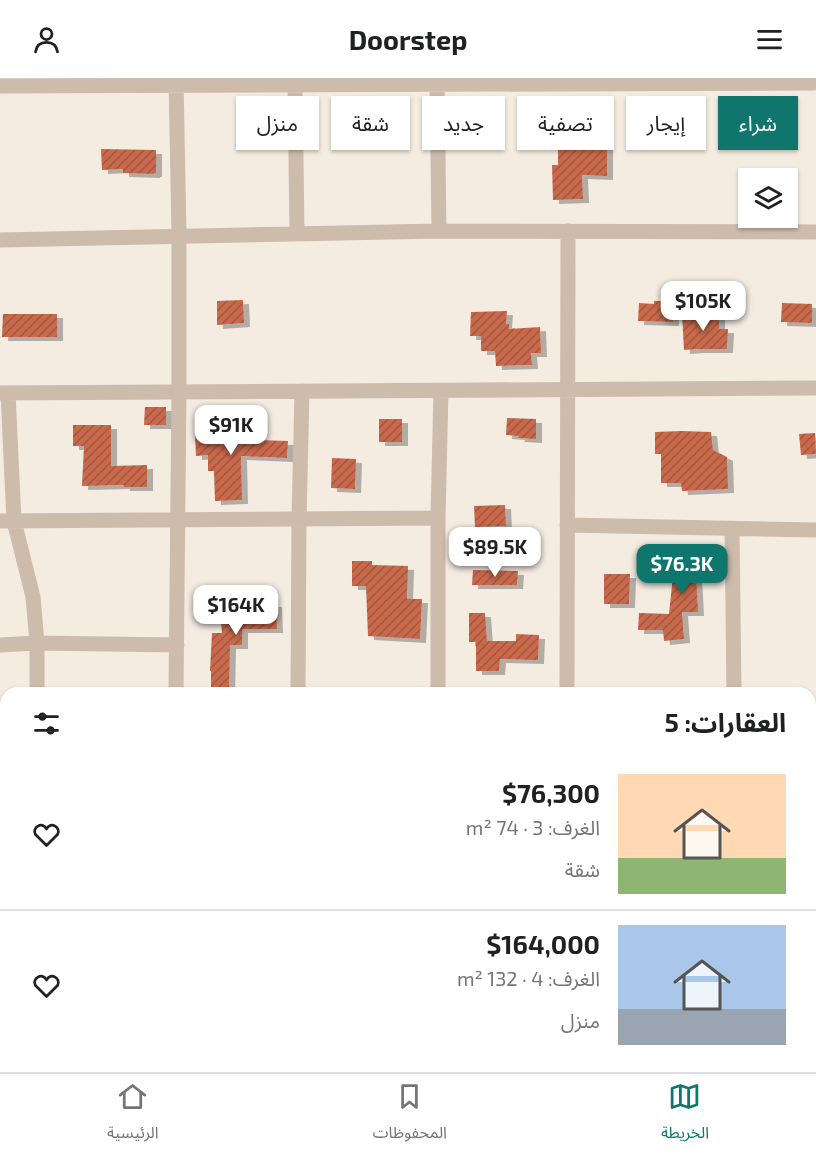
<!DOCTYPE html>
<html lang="ar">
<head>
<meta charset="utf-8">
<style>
  :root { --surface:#fff; --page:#f2f2f2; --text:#202124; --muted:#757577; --line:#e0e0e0; --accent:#0f766e }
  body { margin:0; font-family:"Exo 2","Noto Sans Arabic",sans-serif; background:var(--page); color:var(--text); direction:rtl; height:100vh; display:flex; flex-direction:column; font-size:22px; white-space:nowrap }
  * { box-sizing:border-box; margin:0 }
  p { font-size:20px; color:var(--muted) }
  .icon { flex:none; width:33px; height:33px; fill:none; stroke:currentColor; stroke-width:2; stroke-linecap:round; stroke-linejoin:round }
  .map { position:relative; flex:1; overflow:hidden; direction:ltr }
  .sheet { position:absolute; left:0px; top:609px; width:816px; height:386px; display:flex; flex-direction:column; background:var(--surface); border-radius:18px 18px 0 0; box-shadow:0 2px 4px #0004; direction:rtl }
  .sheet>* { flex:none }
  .hud { position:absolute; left:18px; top:18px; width:780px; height:54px; direction:rtl; display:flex; gap:12px }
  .controls { position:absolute; left:738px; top:90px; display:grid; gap:12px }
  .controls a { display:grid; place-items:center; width:60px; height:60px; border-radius:0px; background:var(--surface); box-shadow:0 2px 4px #0004; font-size:30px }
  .price { position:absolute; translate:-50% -51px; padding:0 14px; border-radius:12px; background:#fff; color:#222; font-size:20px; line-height:39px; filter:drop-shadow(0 2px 3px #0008) }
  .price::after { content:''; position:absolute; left:50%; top:36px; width:18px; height:14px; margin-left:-9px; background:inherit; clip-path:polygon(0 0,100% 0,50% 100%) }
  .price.active { background:var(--accent); color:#fff }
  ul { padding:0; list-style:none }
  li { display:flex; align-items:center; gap:18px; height:150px; padding:0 30px }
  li+li { border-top:2px solid var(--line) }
  li span { display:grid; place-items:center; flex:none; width:168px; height:120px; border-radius:0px; color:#555 }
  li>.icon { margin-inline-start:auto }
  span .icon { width:72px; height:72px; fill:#fffc; stroke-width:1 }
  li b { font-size:26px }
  h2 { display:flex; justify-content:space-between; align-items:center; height:72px; padding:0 30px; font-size:26px }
  .pill { padding:0 21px; border-radius:0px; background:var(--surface); box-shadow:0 2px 4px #0004; font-size:21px; line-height:54px }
  .pill.active { background:var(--accent); color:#fff }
  header { display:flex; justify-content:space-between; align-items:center; height:78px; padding:0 30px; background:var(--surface); font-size:27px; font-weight:700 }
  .tab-bar { display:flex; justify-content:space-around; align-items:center; height:84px; border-top:2px solid var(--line); background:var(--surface); font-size:16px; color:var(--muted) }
  .tab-bar a { display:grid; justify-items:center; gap:3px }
  .tab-bar .active { color:var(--accent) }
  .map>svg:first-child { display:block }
  .building { fill:url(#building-hatch); filter:url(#shadow) }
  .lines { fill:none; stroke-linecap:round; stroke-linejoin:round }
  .street { stroke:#cdbbac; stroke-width:15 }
</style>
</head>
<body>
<header><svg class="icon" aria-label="menu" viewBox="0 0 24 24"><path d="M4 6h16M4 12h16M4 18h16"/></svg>Doorstep<svg class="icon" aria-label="person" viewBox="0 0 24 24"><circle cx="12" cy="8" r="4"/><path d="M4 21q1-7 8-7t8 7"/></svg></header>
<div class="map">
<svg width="816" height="994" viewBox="0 0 816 994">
  <defs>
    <pattern id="building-hatch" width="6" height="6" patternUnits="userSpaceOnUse" patternTransform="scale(1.5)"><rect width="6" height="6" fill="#c8694b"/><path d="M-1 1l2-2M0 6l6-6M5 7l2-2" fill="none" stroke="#a4573f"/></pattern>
    <filter id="shadow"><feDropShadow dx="6" dy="4" stdDeviation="0" flood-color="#0004"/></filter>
  </defs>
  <rect width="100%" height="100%" fill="#f4ebe1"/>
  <!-- building -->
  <path class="building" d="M580 67 607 68V98L582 97 583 121 553 122 552 87H558V69Z
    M101 71 156 72V95H154V96L123 95V91L102 92Z
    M243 222 244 245 217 247V223Z
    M654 223H673V244L638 243 639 225 654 226Z
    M782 225 812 226V245L781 244Z
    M507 233 506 246H509V251L540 249 541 275H531L532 287 496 288 495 273H481V258H470L471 234Z
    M682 235H719V251H728L727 271H698L684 272Z
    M3 236H57V259H2Z
    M145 329H166V347H144Z
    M220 335 221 361 288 363 287 380 241 378 242 422 215 423 214 393H208V377L196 378 195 355H201L200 336Z
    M507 340 536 341V361L518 360 519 358 506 357Z
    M379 341H402V364H379Z
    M73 347H111V388L147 387V409H124V407L82 408 84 368H73Z
    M682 353 711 354 713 372 727 379 728 411 682 413 681 405H661V376H655V354Z
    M815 355 816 376 801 377 799 356Z
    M332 380 356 381 355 411 331 410Z
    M505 427 506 448 475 449 474 428Z
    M692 468H717V495L696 494 698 534H682L684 561 664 563 663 552H638L639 535 669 536 674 488H692Z
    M352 483H372V487L408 488 407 521H422L420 561 368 558 366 508H352Z
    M473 492 518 493 517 507H472Z
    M604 496H630L629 526H604Z
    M219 525H276L277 551H242V567H230L229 615H211V593H210L212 555H222Z
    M469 535H485L487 563H516V556L539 557 538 582 500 581 499 593H476V564H469Z"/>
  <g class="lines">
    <!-- street -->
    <path class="street" d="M176 0 179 158V313L176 615
      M437 0 439 153
      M295 7 297 155
      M0 8 813 5
      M0 162 439 153 816 154
      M0 315 816 310
      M8 315 14 443 33 519 37 565V615
      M0 443 438 440
      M567 447 816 452
      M732 451 734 615
      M0 567 37 565 177 567
      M298 615 299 441 302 313
      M438 615V440L441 312
      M567 615 568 153
      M0 834H6
      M810 838H816
      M0 983H6
      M40 994V988
      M172 994 173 988
      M564 994V988
      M701 994V988"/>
  </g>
</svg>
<div class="controls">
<a><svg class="icon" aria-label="layers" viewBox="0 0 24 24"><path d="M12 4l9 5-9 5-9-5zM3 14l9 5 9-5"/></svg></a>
</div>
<b class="price" style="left:703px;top:254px">$105K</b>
<b class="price" style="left:231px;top:378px">$91K</b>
<b class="price" style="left:495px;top:500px">$89.5K</b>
<b class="price active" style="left:682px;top:517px">$76.3K</b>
<b class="price" style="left:236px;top:558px">$164K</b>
<div class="hud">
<a class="pill active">شراء</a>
<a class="pill">إيجار</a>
<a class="pill">تصفية</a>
<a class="pill">جديد</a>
<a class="pill">شقة</a>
<a class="pill">منزل</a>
</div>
<section class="sheet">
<h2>العقارات: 5<svg class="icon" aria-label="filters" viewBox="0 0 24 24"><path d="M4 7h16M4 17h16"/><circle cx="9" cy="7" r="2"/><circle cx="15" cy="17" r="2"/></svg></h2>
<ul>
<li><span style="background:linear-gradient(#ffd9b3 70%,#8fb573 0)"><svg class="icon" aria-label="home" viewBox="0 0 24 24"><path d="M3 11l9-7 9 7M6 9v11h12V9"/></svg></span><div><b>$76,300</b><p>الغرف: 3 · 74 m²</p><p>شقة</p></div><svg class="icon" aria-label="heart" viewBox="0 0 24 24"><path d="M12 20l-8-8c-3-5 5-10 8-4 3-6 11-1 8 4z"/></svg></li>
<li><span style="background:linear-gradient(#a9c7e8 70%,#9aa5b1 0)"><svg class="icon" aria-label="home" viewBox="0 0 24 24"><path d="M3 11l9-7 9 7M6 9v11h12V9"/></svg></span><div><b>$164,000</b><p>الغرف: 4 · 132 m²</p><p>منزل</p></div><svg class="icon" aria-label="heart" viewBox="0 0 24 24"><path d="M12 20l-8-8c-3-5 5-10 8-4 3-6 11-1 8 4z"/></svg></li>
</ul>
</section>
</div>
<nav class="tab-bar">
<a class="active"><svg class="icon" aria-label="map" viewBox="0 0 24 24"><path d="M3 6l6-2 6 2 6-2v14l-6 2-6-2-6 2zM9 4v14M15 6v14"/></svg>الخريطة</a>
<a><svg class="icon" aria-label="saved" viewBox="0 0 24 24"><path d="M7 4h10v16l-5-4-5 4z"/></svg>المحفوظات</a>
<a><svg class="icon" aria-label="home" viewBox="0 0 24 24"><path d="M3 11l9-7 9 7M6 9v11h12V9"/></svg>الرئيسية</a>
</nav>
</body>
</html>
